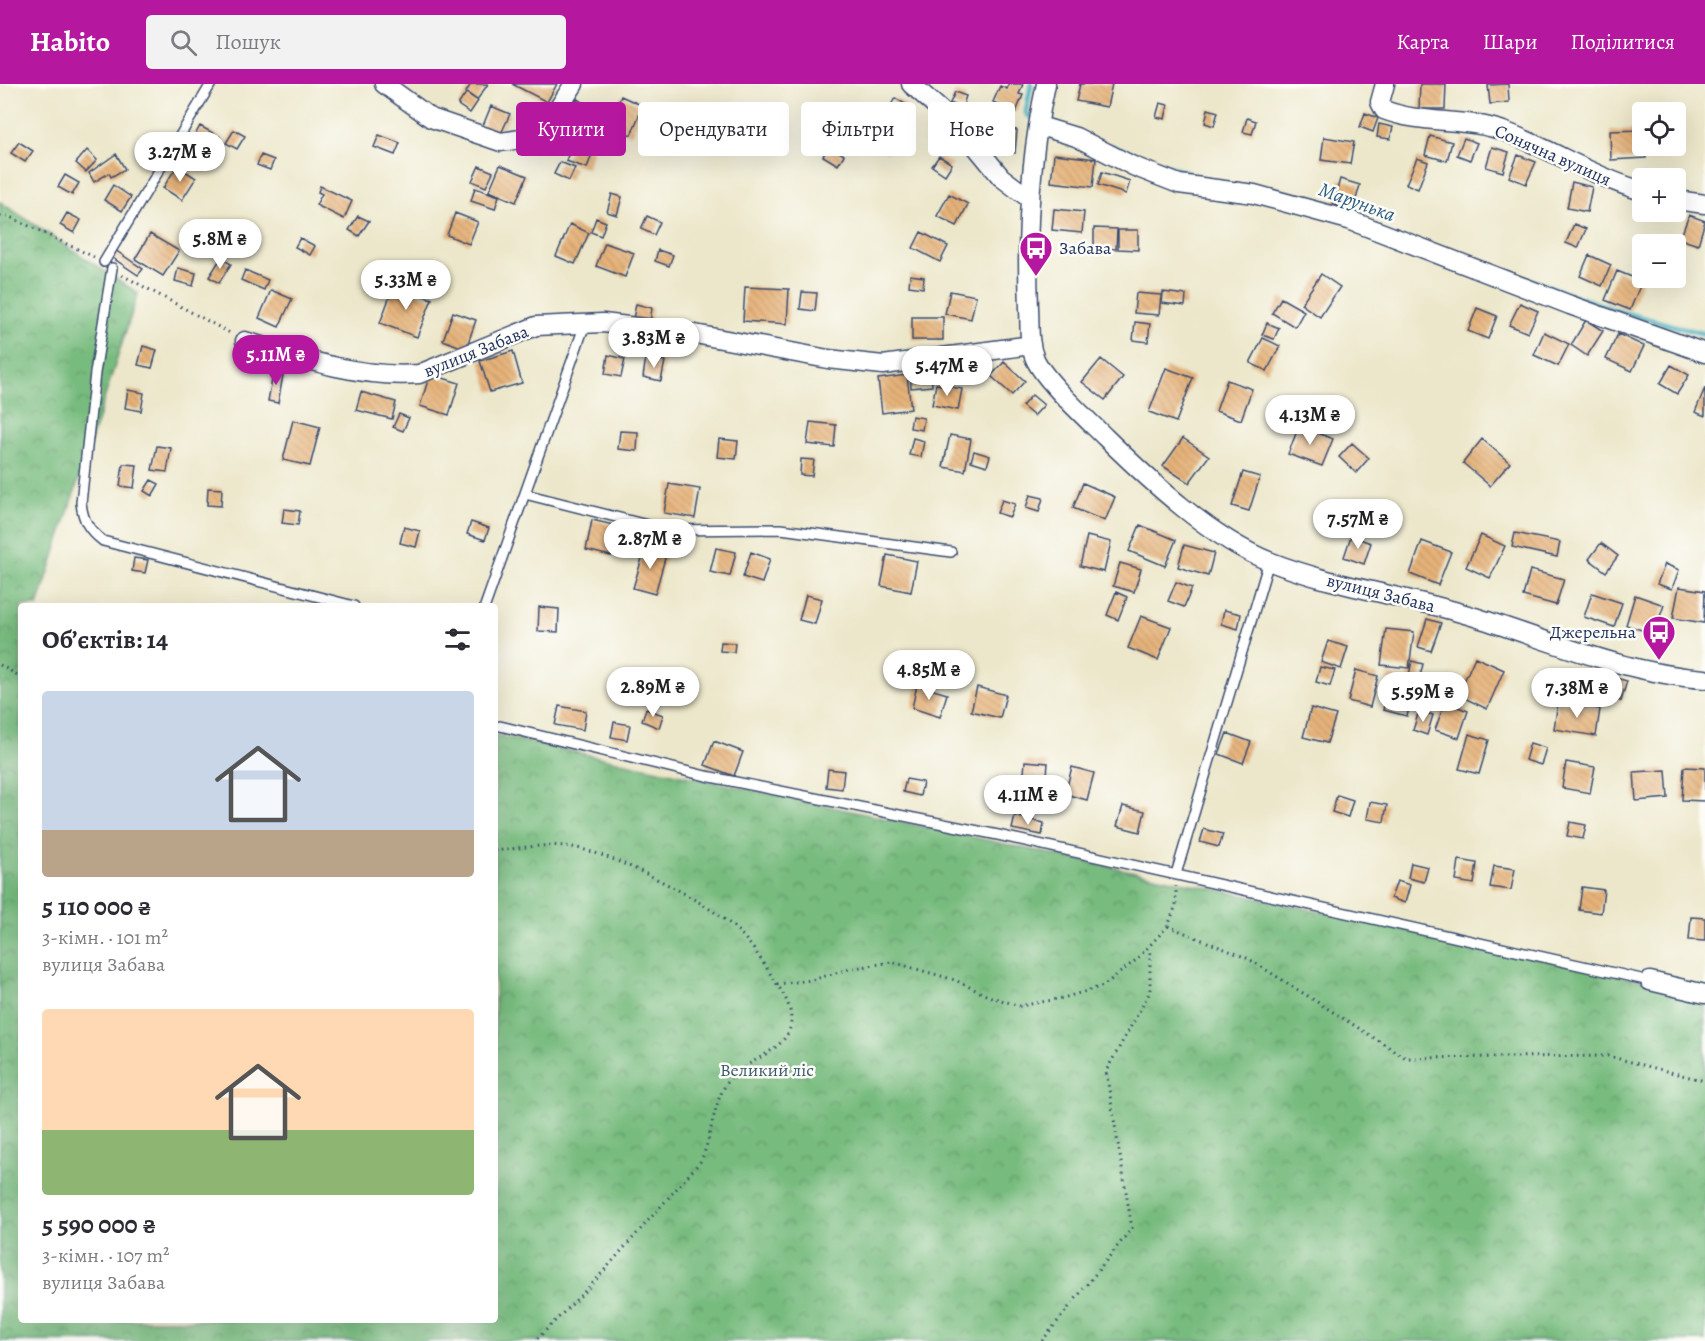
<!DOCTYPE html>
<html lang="uk">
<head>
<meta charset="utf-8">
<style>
  :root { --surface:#fff; --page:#f2f2f3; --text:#2b2b33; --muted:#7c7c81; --accent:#b5179e }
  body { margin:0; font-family:Alegreya,serif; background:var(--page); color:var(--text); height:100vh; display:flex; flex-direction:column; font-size:22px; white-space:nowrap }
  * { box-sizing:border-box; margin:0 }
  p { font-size:20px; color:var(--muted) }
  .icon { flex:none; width:33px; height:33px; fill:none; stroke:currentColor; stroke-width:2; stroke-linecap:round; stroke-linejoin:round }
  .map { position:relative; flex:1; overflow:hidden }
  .side { position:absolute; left:18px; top:519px; width:480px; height:720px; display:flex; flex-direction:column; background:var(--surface); border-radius:6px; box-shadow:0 6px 24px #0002 }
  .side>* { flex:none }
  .top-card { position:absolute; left:516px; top:18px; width:570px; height:54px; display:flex; gap:12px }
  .tools { position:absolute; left:1632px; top:18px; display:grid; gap:12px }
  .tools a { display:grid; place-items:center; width:54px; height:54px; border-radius:6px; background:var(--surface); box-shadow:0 6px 24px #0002; font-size:30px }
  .price { position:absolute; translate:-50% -51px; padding:0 14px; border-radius:21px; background:#fff; color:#222; font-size:20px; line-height:39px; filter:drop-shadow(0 2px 3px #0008) }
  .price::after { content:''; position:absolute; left:50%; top:36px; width:18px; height:14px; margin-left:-9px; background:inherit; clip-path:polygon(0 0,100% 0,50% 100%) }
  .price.active { background:var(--accent); color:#fff }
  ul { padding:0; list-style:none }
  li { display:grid; align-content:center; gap:12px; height:318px; padding:0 24px }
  li span { display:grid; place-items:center; height:186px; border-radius:6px; color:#555 }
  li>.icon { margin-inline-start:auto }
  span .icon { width:108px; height:108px; fill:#fffc; stroke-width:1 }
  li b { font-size:26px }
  h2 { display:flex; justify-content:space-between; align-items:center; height:72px; padding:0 24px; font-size:26px }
  .pill { padding:0 21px; border-radius:6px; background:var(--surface); box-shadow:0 6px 24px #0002; font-size:21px; line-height:54px }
  .pill.active { background:var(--accent); color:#fff }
  header { display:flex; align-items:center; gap:36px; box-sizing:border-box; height:84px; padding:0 30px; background:var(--accent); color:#fff }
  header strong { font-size:28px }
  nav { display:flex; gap:33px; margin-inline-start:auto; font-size:21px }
  .search { width:420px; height:54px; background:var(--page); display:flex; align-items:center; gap:15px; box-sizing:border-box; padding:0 21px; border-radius:6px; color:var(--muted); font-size:22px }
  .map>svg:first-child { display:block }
  .forest { fill:url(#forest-crowns); stroke:#49756e; stroke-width:1.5 }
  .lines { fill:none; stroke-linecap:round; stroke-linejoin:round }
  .stream { stroke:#45b1c3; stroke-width:5 }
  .building { fill:url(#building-back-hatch) }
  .service-casing { stroke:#3a4b6e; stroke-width:12 }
  .minor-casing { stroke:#3a4b6e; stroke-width:21 }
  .path { stroke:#3a4b6e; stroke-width:3; stroke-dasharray:1.5 4.5; stroke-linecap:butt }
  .service { stroke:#fff; stroke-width:9 }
  .minor { stroke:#fff; stroke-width:18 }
  .labels { text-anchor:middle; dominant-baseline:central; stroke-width:5; stroke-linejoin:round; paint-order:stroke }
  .street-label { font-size:18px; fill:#1b2f5e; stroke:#fdfcf7 }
  .poi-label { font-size:18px; fill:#1b2f5e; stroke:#fdfcf7; text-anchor:start }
  .park-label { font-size:18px; fill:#395a6c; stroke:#fdfcf7 }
  .water-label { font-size:20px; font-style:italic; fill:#2a5c81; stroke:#fdfcf7 }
</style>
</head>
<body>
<header>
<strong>Habito</strong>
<div class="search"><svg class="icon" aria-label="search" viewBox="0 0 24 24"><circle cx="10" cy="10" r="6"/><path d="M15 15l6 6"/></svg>Пошук</div>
<nav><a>Карта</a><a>Шари</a><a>Поділитися</a></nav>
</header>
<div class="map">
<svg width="1705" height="1257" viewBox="0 0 1705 1257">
  <defs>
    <pattern id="forest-crowns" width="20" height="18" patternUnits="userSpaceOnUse" patternTransform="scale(1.5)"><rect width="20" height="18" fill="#77bb7e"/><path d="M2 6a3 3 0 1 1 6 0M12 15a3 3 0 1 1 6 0" fill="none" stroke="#61986a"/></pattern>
    <pattern id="building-back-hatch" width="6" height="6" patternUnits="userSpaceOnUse" patternTransform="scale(1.5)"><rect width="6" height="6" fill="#e6b279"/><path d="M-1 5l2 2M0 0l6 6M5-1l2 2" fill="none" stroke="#c5996b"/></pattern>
  </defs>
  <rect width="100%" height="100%" fill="#fdfcf7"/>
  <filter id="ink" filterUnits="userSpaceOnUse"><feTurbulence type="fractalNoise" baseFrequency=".0167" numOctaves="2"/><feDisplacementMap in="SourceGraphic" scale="12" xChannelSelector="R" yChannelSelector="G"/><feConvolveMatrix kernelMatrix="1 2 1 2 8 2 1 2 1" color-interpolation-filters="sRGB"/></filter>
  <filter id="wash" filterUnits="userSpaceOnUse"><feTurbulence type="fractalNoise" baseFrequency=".008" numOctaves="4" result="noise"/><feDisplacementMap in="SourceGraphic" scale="24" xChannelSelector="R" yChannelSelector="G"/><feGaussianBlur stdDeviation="1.35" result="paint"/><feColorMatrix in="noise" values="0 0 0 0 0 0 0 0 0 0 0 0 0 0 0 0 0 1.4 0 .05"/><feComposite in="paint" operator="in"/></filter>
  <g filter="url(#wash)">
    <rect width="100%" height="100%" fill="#ece7ca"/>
    <!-- forest -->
    <path class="forest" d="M0 118 138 209 38 522H21V1236H495V651L1705 910V1257H0Z"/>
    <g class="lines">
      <!-- stream -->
      <path class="stream" d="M1031 0 1026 28 1027 31 1035 35
        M1111 62 1204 95
        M1533 197 1625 229 1705 250"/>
    </g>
    <g id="blocks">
      <!-- building -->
      <path class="building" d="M471 0H488L477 16 466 8Z
        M512 0H557L547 18Z
        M1009 0H1023L1019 10 1023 11 1016 28 993 18 1000 2 1007 5Z
        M1080 0H1112L1107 23 1076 17Z
        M1420 0H1446L1445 25H1419Z
        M1508 0 1509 18 1490 20 1488 1Z
        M955 8 966 12 962 24 950 19Z
        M466 9 478 17 470 29 458 21Z
        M621 12 643 22 631 51 609 41Z
        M895 14 912 24 887 68 870 58Z
        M577 15 601 27 589 53 564 41Z
        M1160 19 1168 21 1165 35 1156 33Z
        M491 22 510 30 500 52 482 44Z
        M1208 25 1218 28 1214 42 1205 39Z
        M1365 29 1378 34 1373 48 1360 43Z
        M1247 34 1256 37 1252 50 1243 48Z
        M1379 40 1393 43 1390 55 1377 53Z
        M200 42 220 53 210 71 190 60Z
        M991 44 1017 46 1015 69 989 67Z
        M234 46 245 52 237 65 226 59Z
        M1642 46 1646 74 1611 76 1610 47Z
        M379 51 400 59 395 71 374 63Z
        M1430 52 1452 58 1447 77 1425 71Z
        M1324 53 1354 58 1350 80 1321 76Z
        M1464 54 1477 59 1470 76 1457 71Z
        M19 58 33 67 25 78 11 69Z
        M181 59 191 65 182 80 172 74Z
        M572 60 593 67 587 84 566 77Z
        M829 62 844 71 838 81 823 72Z
        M1492 63 1509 68 1503 88 1486 83Z
        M87 66 97 76 86 88 76 79Z
        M116 70 125 85 111 93 109 89 94 98 89 89Z
        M1054 70 1096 75 1093 103 1051 98Z
        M261 71 274 76 270 86 257 81Z
        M1518 71 1536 78 1526 100 1509 93Z
        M939 72 952 80 945 91 932 82Z
        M1417 74 1428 78 1418 105 1406 100Z
        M560 78 575 84 569 97 554 90Z
        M500 81 527 92 516 118 489 107Z
        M177 82 196 94 182 116 163 104Z
        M479 82 493 88 486 103 472 97Z
        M1102 88 1130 97 1126 110 1098 101Z
        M65 91 79 99 72 111 58 103Z
        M1340 95 1360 101 1353 126 1333 120Z
        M1572 98 1592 103 1587 128 1567 124Z
        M113 101 131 113 122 127 104 116Z
        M320 102 352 117 344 135 316 121 322 110 318 108Z
        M475 104 499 112 495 125 471 117Z
        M612 110 622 113 617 131 607 128Z
        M949 110 968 120 957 142 937 132Z
        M1054 125 1084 128 1082 149 1052 146Z
        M67 129 81 136 74 149 60 141Z
        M455 129 478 138 469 160 447 151Z
        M1689 131 1705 137 1698 161 1680 155Z
        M358 132 369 137 359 152 349 146Z
        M647 132 660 138 654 151 641 145Z
        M596 134 606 138 601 152 591 148Z
        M570 140 589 149 575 180 556 172Z
        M1574 140 1586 145 1578 164 1566 159Z
        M1094 144 1117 145 1116 165 1094 164Z
        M1118 146H1138V166L1118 165Z
        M921 148 948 162 940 178 913 164Z
        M150 150 179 167 163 192 135 175Z
        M300 154 315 162 310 171 295 163Z
        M605 159 634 169 625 193 596 182Z
        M115 166 143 185 138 191 110 172Z
        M658 166 673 171 669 182 655 177Z
        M1589 171 1611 181 1602 202 1580 192Z
        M221 174 231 180 219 199 209 193Z
        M178 184 196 189 193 202 175 197Z
        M245 186 268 196 264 206 241 196Z
        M1617 187 1642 197 1630 226 1605 216Z
        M1321 190 1340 203 1320 233 1301 220Z
        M910 191 924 193 923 204 909 202Z
        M394 201 432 215 417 253 380 239Z
        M745 203 789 205 787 240 743 237Z
        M271 206 292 215 279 243 259 234Z
        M950 207 976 212 971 235 945 230Z
        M802 208 817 209 815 227 800 225Z
        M1163 208 1186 211 1185 222 1162 219Z
        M1136 209 1161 211 1159 231 1134 229Z
        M1281 214 1304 227 1295 243 1272 229Z
        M1520 219 1538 227 1528 249 1509 241Z
        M636 220 652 224 650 238 633 235Z
        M1477 224 1497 232 1488 255 1468 247Z
        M453 228 476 236 466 265 443 256Z
        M912 233H943V256H912Z
        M1586 236 1603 247 1587 272 1571 261Z
        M1135 238 1150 240 1148 258 1133 256Z
        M1267 239 1279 244 1274 255 1262 251Z
        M1544 248 1569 260 1558 282 1534 271Z
        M1618 250 1644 262 1632 287 1606 275Z
        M1263 254 1280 262 1267 287 1250 279Z
        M629 257 649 259 647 272 628 269Z
        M143 262 157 266 152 284 138 281Z
        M513 267 522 299 490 308 480 277Z
        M608 271 625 275 621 293 605 290Z
        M646 273 665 277 661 297 643 293Z
        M1101 275 1123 293 1105 316 1082 298Z
        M1004 278 1025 297 1012 311 991 292Z
        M1671 281 1689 291 1677 310 1660 300Z
        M931 284 932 302 911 304 910 285Z
        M1166 284 1193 294 1176 338 1149 328Z
        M274 285 284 286 278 319 268 317Z
        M430 290 459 299 449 331 420 322Z
        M907 291 911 325 882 329 878 295Z
        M1227 296 1252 305 1241 336 1216 327Z
        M936 300 962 305 958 326 932 321Z
        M1705 304V332L1695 328Z
        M128 306 144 309 141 327 125 324Z
        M361 308 396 318 392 335 356 326Z
        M1032 311 1044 321 1034 332 1022 322Z
        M399 330 409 334 403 347 393 343Z
        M912 332 924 334 922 346 910 344Z
        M293 336 320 343 310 382 283 376Z
        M810 338 836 341 834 363 807 360Z
        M1299 342 1333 355 1322 382 1288 370Z
        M620 347 638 348 637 367 618 365Z
        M950 351 971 355 965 387 943 383Z
        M913 354 924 357 921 373 909 371Z
        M1183 354 1209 372 1189 399 1163 382Z
        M719 355 738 357 736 375 717 373Z
        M1482 355 1510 379 1490 402 1463 379Z
        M1352 359 1369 374 1356 389 1339 373Z
        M157 362 171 364 167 388 152 386Z
        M974 367 990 372 987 382 971 377Z
        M801 375 814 376 812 392 800 391Z
        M123 380 137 381 134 404 120 402Z
        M1243 388 1260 393 1249 427 1232 422Z
        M151 396 159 400 152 412 144 407Z
        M1083 399 1115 413 1105 437 1073 424Z
        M669 400 700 405 695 434 664 429Z
        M208 404 222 405 221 422 207 421Z
        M1030 411 1043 414 1039 428 1026 424Z
        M1002 416 1015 420 1010 433 997 429Z
        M284 425 300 427 298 441 282 439Z
        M592 436 618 442 611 472 586 466Z
        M471 438 489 444 485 456 467 450Z
        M1140 441 1176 456 1165 482 1129 467Z
        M404 443 420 447 416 463 400 459Z
        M1515 449 1560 458 1557 473 1512 463Z
        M1481 451 1505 462 1490 494 1466 483Z
        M1087 452 1111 458 1104 488 1080 482Z
        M1351 452 1371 459 1364 480 1344 473Z
        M1422 457 1451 468 1438 501 1410 490Z
        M1601 459 1618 472 1606 488 1589 475Z
        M646 461 667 467 655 510 633 504Z
        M1184 461 1214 469 1208 492 1178 483Z
        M716 464 736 468 730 492 710 488Z
        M751 468 770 475 762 499 743 493Z
        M887 471 917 477 911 508 881 502Z
        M134 474 148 476 145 489 132 487Z
        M1120 479 1141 485 1134 508 1113 502Z
        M1665 480 1679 486 1672 505 1657 500Z
        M1530 486 1564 495 1556 521 1523 512Z
        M1176 498 1192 504 1184 523 1168 517Z
        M1679 503 1705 507 1704 539 1673 534Z
        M1116 508 1127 513 1118 536 1107 531Z
        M1592 509 1622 519 1614 543 1584 533Z
        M806 511 822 515 815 540 799 536Z
        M1635 511 1664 521 1654 550 1626 541Z
        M539 523 559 525 558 548 538 547Z
        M1224 526 1241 530 1238 545 1221 540Z
        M1141 532 1171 543 1158 576 1128 564Z
        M1427 535 1441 539 1431 567 1418 563Z
        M1386 545 1414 548 1409 584 1381 581Z
        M1328 557 1348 563 1341 585 1321 578Z
        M721 558 735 559 734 568 720 567Z
        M1475 573 1504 586 1487 625 1458 611Z
        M1412 577 1423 580 1419 597 1413 596 1409 612 1386 606 1389 591 1408 596Z
        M1320 583 1335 586 1330 602 1316 598Z
        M1356 586 1378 592 1370 623 1348 617Z
        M1612 593 1627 597 1621 617 1606 613Z
        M1579 596 1597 599 1593 622 1575 619Z
        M917 601 947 610 940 633 912 624Z
        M977 603 1006 611 1000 634 971 627Z
        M1387 608 1412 614 1407 632 1383 626Z
        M1445 618 1468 627 1459 654 1435 646Z
        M1558 618 1600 625 1596 652 1554 645Z
        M559 622 586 627 583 646 555 641Z
        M1311 624 1336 631 1327 659 1303 653Z
        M646 625 663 631 659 644 642 637Z
        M1419 627 1433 631 1427 651 1413 646Z
        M614 638 630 641 627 656 611 653Z
        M1227 649 1251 658 1243 679 1219 670Z
        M1469 650 1489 656 1479 690 1459 685Z
        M714 657 743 668 734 692 705 681Z
        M1530 659 1546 664 1541 681 1525 676Z
        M1025 677 1048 679 1046 704 1023 702Z
        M1566 678 1595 683 1590 709 1562 704Z
        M1072 683 1094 689 1087 716 1065 710Z
        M1684 683 1705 684V717L1682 716Z
        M828 685 844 687 842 705 826 703Z
        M1666 686 1668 714 1636 717 1634 688Z
        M906 695 923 698 920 712 903 708Z
        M1337 711 1353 716 1348 733 1332 728Z
        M1370 718 1387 721 1384 738 1367 735Z
        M1123 722 1145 727 1140 748 1117 742Z
        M1015 732 1044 739 1042 751 1012 745Z
        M1570 738 1586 741 1583 755 1567 752Z
        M1204 745 1223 750 1219 763 1200 758Z
        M1459 776 1477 779 1474 800 1456 797Z
        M1411 779 1428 783 1424 798 1408 794Z
        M1494 782 1515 785 1511 806 1490 803Z
        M1397 797 1410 801 1405 819 1391 814Z
        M1582 803 1604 806 1601 829 1579 826Z
        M1691 833 1705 834V857L1689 856Z"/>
    </g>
  </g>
  <g filter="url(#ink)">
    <use href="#blocks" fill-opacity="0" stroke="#3a4b6e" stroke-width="1.5"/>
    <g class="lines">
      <defs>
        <path id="service" d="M104 178 211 0
          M112 184 95 289 81 419C83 437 89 446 103 457L354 522
          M525 410 667 446 781 445 951 468
          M485 522 585 240
          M500 642 706 692 998 751 1650 897
          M1176 790 1269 477"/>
        <path id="minor" d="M384 0 431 34 501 58 533 53 545 45 574 0
          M911 0 959 42 1001 93 1030 115
          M1046 0C1030 72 1026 150 1029 224 1030 241 1028 259 1035 275 1045 297 1087 335 1105 353 1150 397 1212 455 1271 478 1338 504 1410 512 1478 534 1551 557 1628 590 1705 595
          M1385 0 1380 18 1384 26C1423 41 1467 33 1506 48 1553 66 1594 93 1642 107
          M1040 42 1076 53 1133 82 1179 100 1254 110 1349 136 1570 221 1705 269
          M1676 116 1705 120
          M245 257C299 274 362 295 419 290L536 242 603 239 695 250 828 275 883 281 1031 261
          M1650 897 1705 910"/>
      </defs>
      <!-- service casing -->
      <use href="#service" class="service-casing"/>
      <!-- minor casing -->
      <use href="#minor" class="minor-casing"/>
      <!-- path -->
      <path class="path" d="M0 132H8L94 173
        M122 191 230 249
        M0 581 21 593
        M495 767C520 764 548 759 572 763 614 770 708 817 738 847 752 861 762 877 773 894 781 906 791 920 791 935 792 966 747 975 731 994 711 1017 714 1051 700 1078L594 1198 535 1257
        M1168 842 1249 875 1406 974 1608 972 1705 997
        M777 900 812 896 849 885 892 878 955 896 988 912 1020 922 1063 914 1103 902 1136 876 1168 842 1176 821V802
        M1042 1257 1132 1144 1106 987 1150 908V864"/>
      <!-- service -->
      <use href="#service" class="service"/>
      <!-- minor -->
      <use href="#minor" class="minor"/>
    </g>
  </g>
  <!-- icons -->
  <defs>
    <symbol id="bus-pin" viewBox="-11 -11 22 30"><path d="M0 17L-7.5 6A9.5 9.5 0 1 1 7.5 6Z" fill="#b5179e" stroke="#fdfcf7"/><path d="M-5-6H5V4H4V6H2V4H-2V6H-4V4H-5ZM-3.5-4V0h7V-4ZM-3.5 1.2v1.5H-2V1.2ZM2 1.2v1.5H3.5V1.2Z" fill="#fff"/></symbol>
  </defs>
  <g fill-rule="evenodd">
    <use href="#bus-pin" x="1017" y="145" width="38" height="52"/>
    <use href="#bus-pin" x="1640" y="529" width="38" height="52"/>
  </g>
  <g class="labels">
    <!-- street labels -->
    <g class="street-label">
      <text transform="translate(1553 71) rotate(24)">Сонячна вулиця</text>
      <text transform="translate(476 267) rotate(-22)">вулиця Забава</text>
      <text transform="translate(1381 509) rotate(14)">вулиця Забава</text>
    </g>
    <!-- poi labels -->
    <g class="poi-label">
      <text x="1059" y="164">Забава</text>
      <text x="1636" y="548" text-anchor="end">Джерельна</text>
    </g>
    <!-- park labels -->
    <g class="park-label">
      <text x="767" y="986">Великий ліс</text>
    </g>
    <!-- water labels -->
    <g class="water-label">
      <text transform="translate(1357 118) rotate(20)">Марунька</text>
    </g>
  </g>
</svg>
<div class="tools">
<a><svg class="icon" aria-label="locate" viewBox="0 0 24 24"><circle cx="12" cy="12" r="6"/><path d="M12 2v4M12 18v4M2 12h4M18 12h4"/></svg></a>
<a>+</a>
<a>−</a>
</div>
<b class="price" style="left:180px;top:99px">3.27M ₴</b>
<b class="price" style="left:220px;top:186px">5.8M ₴</b>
<b class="price" style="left:406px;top:227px">5.33M ₴</b>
<b class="price" style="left:654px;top:285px">3.83M ₴</b>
<b class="price active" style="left:276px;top:302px">5.11M ₴</b>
<b class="price" style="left:947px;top:313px">5.47M ₴</b>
<b class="price" style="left:1310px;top:362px">4.13M ₴</b>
<b class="price" style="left:1358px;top:466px">7.57M ₴</b>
<b class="price" style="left:650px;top:486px">2.87M ₴</b>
<b class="price" style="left:929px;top:617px">4.85M ₴</b>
<b class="price" style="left:653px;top:634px">2.89M ₴</b>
<b class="price" style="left:1577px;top:635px">7.38M ₴</b>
<b class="price" style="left:1423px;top:639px">5.59M ₴</b>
<b class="price" style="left:1028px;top:742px">4.11M ₴</b>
<div class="top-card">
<a class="pill active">Купити</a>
<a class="pill">Орендувати</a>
<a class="pill">Фільтри</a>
<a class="pill">Нове</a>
</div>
<section class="side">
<h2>Об’єктів: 14<svg class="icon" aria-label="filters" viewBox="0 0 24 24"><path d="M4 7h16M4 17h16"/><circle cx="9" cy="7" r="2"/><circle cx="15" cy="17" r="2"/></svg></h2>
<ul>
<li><span style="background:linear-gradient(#c9d6e8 75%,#b9a48a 0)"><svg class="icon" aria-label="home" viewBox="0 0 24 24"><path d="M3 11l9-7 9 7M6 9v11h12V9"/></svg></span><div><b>5 110 000 ₴</b><p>3-кімн. · 101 m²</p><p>вулиця Забава</p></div></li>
<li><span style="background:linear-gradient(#ffd9b3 65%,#8fb573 0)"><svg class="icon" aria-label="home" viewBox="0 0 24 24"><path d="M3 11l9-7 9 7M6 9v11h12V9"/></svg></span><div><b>5 590 000 ₴</b><p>3-кімн. · 107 m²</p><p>вулиця Забава</p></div></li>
</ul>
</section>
</div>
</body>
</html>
